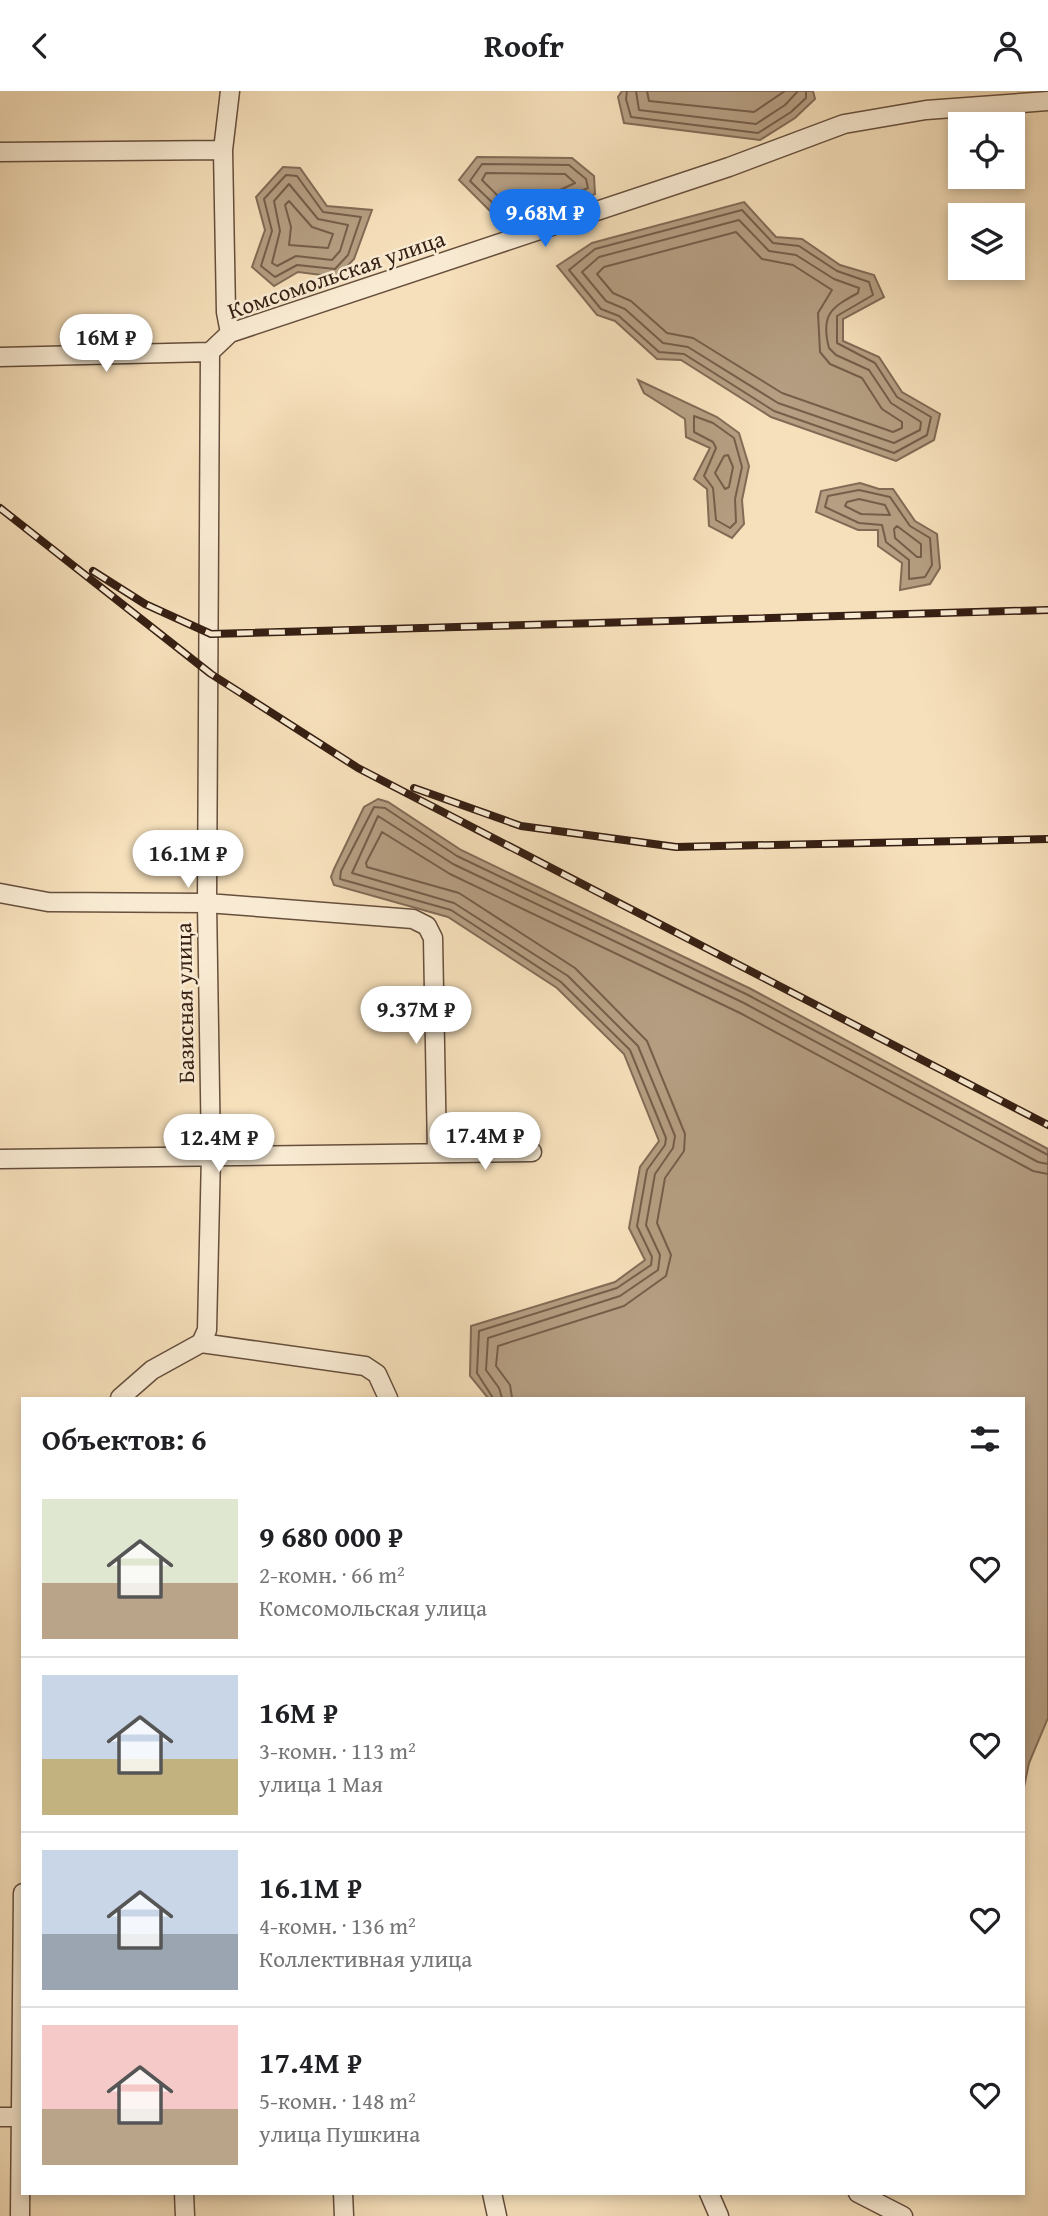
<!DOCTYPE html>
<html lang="ru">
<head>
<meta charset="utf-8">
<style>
  :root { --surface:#fff; --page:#f2f2f2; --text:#202124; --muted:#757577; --line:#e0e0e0; --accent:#1a73e8 }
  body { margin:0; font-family:"Gentium Book Plus",serif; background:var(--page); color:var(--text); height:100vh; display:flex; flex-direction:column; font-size:26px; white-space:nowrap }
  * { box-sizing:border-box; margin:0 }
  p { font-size:23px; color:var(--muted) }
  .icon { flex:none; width:38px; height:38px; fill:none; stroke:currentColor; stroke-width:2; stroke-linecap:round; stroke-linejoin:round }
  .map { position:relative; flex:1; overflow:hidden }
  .side { position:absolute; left:21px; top:1306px; width:1004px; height:798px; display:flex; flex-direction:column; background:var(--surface); border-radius:0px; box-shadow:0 4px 10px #0003 }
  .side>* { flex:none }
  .tools { position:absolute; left:948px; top:21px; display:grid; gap:14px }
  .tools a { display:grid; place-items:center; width:77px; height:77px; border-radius:0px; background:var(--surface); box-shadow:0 4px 10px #0003; font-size:35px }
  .price { position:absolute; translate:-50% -60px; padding:0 16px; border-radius:24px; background:#fff; color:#222; font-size:23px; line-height:46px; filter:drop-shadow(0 2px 4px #0008) }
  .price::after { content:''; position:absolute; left:50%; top:42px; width:21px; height:16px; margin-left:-10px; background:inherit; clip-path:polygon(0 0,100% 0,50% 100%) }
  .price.on { background:var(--accent); color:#fff }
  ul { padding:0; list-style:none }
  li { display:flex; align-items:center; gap:21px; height:175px; padding:0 21px }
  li+li { border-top:2px solid var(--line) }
  li span { display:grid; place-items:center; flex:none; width:196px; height:140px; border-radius:0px; color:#555 }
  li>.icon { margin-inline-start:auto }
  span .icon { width:84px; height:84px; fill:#fffc; stroke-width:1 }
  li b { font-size:30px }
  h2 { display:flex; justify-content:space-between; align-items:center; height:84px; padding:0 21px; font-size:30px }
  header { display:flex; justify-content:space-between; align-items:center; height:91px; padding:0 21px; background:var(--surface); font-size:32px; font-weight:700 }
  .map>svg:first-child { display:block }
  .water { fill:#b59e82; stroke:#826b56; stroke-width:2 }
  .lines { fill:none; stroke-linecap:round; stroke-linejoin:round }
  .shore { stroke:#765e4a; stroke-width:2 }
  .minor-casing { stroke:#664f3d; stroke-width:21 }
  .minor { stroke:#f9ebd3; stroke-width:18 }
  .rail-casing { stroke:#361f13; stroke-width:8 }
  .rail { stroke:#f9ebd3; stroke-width:5; stroke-dasharray:16; stroke-linecap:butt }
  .labels { text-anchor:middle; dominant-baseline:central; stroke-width:5; stroke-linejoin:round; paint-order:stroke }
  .street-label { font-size:23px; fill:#361f13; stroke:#f9ebd3 }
</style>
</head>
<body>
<header><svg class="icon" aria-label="back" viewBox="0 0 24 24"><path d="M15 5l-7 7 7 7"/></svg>Roofr<svg class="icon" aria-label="person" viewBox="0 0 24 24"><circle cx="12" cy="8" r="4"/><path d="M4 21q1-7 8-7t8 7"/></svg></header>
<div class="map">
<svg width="1048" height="2125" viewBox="0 0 1048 2125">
  <rect width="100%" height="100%" fill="#f6e0bb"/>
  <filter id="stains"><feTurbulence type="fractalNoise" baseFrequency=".00286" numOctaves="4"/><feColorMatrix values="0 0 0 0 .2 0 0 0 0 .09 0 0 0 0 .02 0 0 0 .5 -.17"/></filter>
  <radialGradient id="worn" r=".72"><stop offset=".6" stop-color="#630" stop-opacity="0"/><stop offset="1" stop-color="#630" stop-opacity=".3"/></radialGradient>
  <!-- water -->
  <path class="water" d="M622 0H813L815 8 795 27 760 49 624 32 618 6Z
    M477 66 572 67 594 85 595 103 535 128 495 125 459 89Z
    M283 76 300 77 327 115 372 119 354 168 337 186 298 181 274 195 252 176 265 139 256 106Z
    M744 111 776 146 802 148 840 174 874 184 884 206 843 228V250L879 266 902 301 940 323 934 349 896 370 771 326 681 269 657 268 615 230 597 224 557 175 592 152Z
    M638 289 717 326 739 342 749 375 742 409 744 433 732 447 709 435 707 398 694 388 710 357 686 346 685 328 644 302Z
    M860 392 879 398H893L915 430 937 443 940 477 930 493 900 499 902 472 878 455V439H858L816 421 821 400Z
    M378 708 388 711 461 759 751 898 1048 1058V1627L1029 1672 1024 1696V1307H488L470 1285 471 1235 615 1191 645 1169 629 1137 640 1076 659 1050 624 963 557 897 448 826 334 794 331 786 334 778 364 716Z"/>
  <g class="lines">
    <!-- shore -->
    <path class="shore" d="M627 0 626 8 631 26 758 42 791 21 806 7V0
      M636 0 639 19 756 33 785 14 798 0
      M647 0 649 10 754 21 785 0
      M482 73 569 74 586 88 588 97 534 120 499 118 470 90Z
      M486 82 565 83 575 92 532 112 502 109 482 89Z
      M286 84 297 85 323 121 361 126 348 164 335 178 297 174 275 186 261 175 272 140 264 108Z
      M289 93 318 128 348 134 340 160 332 169 296 165 277 175 272 172 280 140 274 110Z
      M289 110 312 136 333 143 328 157 289 154 291 136 285 114Z
      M742 119 773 152 799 155 837 180 869 191 873 204 837 225V252L875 272 897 306 931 326 927 344 894 362 774 320 684 263 659 261 619 225 601 218 569 179 595 158Z
      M739 129 769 160 796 164 834 188 859 197 858 202C832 216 820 223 829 257L836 264 869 279 891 312 921 331 920 339 894 352 778 312 688 256 663 252 625 218 606 210 582 181 599 166Z
      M736 141 762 168 793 174 832 199 818 222 820 261 830 273 862 287 882 318 902 331V337L893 341 782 302 693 247 667 242 631 210 613 202 597 183 604 176Z
      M694 325 713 332 734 347 742 376 735 408 736 431 730 437 716 429 713 397 704 385 716 357 713 351 694 341Z
      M728 364 733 376 729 396 725 398 715 382 724 365Z
      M859 399 890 406 910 435 930 447 932 474 925 486 909 488V469L886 451 882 434 859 432 825 416 828 405Z
      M859 408 885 414 890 424 861 423 845 415 847 411Z
      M897 435 921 453V466H917L895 447 894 438Z
      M493 1307 477 1282 479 1240 617 1197 651 1174 652 1166 637 1135 647 1079 665 1054 666 1047 630 959 561 891 451 819 340 788 341 780 374 716 385 717 457 765 748 904 1048 1064
      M502 1307 499 1297 486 1279 488 1247 620 1205 658 1179 660 1164 646 1134 655 1083 673 1057 675 1045 638 955 568 885 454 812 352 782 378 725 453 773 744 912 1038 1071 1048 1073
      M512 1307 510 1294 496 1275 498 1255 624 1215 666 1185 671 1164 657 1132 665 1087 684 1060 685 1043 647 950 575 877 459 802 367 776 366 772 382 741 450 783 740 922 1033 1080 1048 1083"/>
    <defs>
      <path id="minor" d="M223 59 230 0
        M0 61 223 59 226 221 230 242
        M210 261 230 242 729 76 844 33 926 19 1048 10
        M0 266 210 261
        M0 802 48 811 207 812 413 828 427 835 433 847 437 1061
        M0 1068 532 1061
        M201 1252 365 1275 377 1283 388 1307
        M120 1307 152 1279 201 1252 207 1239 211 1064 207 812 210 261
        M0 2026H23
        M184 2102 185 2125
        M343 2102 344 2125
        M492 2102 497 2125
        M709 2102 719 2125
        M858 2102 903 2125
        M20 2125 23 1802"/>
    </defs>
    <!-- minor casing -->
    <use href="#minor" class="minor-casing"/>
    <!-- minor -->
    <use href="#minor" class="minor"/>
    <defs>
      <path id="rail" d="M0 417 211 583 358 677 1048 1034
        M93 480 145 513 211 543 1048 519
        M414 697 521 735 676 756 1048 748"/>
    </defs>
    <!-- rail casing -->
    <use href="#rail" class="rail-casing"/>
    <!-- rail -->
    <use href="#rail" class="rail"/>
  </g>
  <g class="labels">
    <!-- street labels -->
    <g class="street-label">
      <text transform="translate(336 183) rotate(-19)">Комсомольская улица</text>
      <text transform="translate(184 912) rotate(-91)">Базисная улица</text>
    </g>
  </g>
  <rect width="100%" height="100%" filter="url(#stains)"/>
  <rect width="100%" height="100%" fill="url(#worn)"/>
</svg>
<div class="tools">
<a><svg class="icon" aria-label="locate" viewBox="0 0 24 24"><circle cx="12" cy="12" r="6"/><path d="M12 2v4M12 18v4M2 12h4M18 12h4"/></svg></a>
<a><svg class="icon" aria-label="layers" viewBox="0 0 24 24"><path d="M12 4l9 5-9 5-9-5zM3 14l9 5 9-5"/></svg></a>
</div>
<b class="price on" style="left:545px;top:158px">9.68M ₽</b>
<b class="price" style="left:106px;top:283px">16M ₽</b>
<b class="price" style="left:188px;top:799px">16.1M ₽</b>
<b class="price" style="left:416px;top:955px">9.37M ₽</b>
<b class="price" style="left:485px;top:1081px">17.4M ₽</b>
<b class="price" style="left:219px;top:1083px">12.4M ₽</b>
<section class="side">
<h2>Объектов: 6<svg class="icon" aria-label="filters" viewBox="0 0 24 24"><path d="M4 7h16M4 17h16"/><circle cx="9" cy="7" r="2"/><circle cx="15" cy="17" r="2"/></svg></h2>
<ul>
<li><span style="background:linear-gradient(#dfe7d0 60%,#b9a48a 0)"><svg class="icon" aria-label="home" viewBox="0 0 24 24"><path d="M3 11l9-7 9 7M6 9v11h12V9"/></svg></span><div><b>9 680 000 ₽</b><p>2-комн. · 66 m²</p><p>Комсомольская улица</p></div><svg class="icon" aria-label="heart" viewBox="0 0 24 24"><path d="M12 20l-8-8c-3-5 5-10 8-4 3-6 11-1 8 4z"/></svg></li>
<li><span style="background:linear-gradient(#c9d6e8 60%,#c2b280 0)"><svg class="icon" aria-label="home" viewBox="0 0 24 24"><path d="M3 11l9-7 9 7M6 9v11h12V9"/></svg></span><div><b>16M ₽</b><p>3-комн. · 113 m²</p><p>улица 1 Мая</p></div><svg class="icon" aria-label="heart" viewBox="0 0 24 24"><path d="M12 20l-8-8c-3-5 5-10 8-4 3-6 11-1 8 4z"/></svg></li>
<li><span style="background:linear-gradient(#c9d6e8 60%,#9aa5b1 0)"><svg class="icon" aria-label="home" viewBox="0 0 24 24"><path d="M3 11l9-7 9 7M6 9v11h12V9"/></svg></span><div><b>16.1M ₽</b><p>4-комн. · 136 m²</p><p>Коллективная улица</p></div><svg class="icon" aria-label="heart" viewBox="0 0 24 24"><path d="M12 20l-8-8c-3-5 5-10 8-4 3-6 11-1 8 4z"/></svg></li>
<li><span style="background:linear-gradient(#f6c9c9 60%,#b9a48a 0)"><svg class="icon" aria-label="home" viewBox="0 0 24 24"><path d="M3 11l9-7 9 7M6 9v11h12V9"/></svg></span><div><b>17.4M ₽</b><p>5-комн. · 148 m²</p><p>улица Пушкина</p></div><svg class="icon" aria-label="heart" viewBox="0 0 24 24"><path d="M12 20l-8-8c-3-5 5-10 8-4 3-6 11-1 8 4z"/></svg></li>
</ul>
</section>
</div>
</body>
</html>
